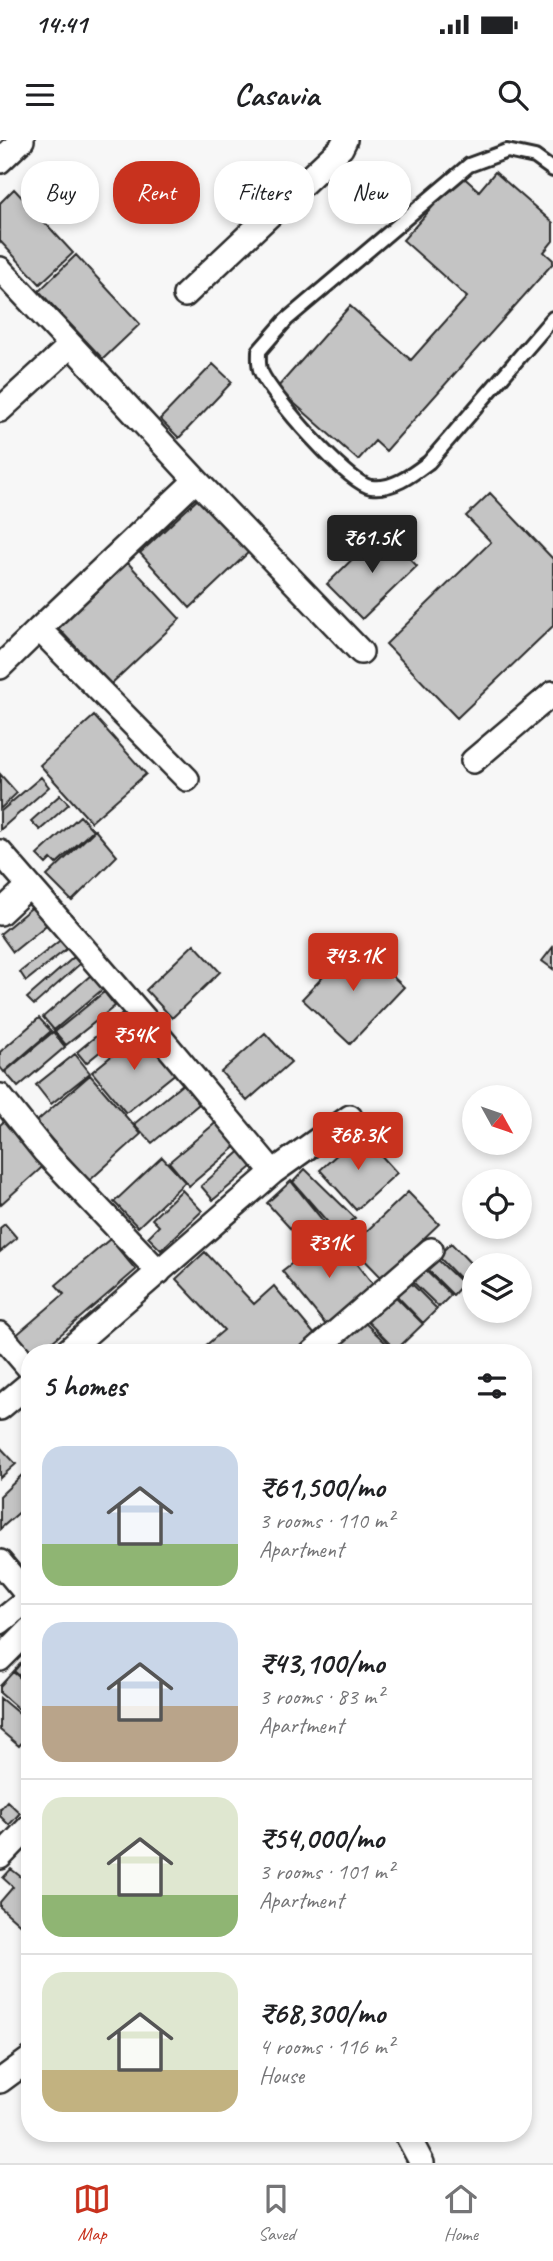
<!DOCTYPE html>
<html lang="en">
<head>
<meta charset="utf-8">
<style>
  :root { --surface:#fff; --page:#f2f2f2; --text:#202124; --muted:#757577; --line:#e0e0e0; --accent:#c8321e }
  body { margin:0; font-family:Caveat,sans-serif; background:var(--page); color:var(--text); height:100vh; display:flex; flex-direction:column; font-size:26px; white-space:nowrap }
  * { box-sizing:border-box; margin:0 }
  p { font-size:23px; color:var(--muted) }
  .icon { flex:none; width:38px; height:38px; fill:none; stroke:currentColor; stroke-width:2; stroke-linecap:round; stroke-linejoin:round }
  .map { position:relative; flex:1; overflow:hidden }
  .sheet { position:absolute; left:21px; top:1204px; width:511px; height:798px; display:flex; flex-direction:column; background:var(--surface); border-radius:28px; box-shadow:0 4px 10px #0003 }
  .sheet>* { flex:none }
  .hud { position:absolute; left:21px; top:21px; width:511px; height:63px; display:flex; gap:14px }
  .needle { width:46px; rotate:130deg }
  .tools { position:absolute; left:462px; top:945px; display:grid; gap:14px }
  .tools a { display:grid; place-items:center; width:70px; height:70px; border-radius:50%; background:var(--surface); box-shadow:0 4px 10px #0003; font-size:35px }
  .price { position:absolute; translate:-50% -60px; padding:0 16px; border-radius:7px; background:var(--accent); color:#fff; font-size:23px; line-height:46px; filter:drop-shadow(0 2px 4px #0008) }
  .price::after { content:''; position:absolute; left:50%; top:42px; width:21px; height:16px; margin-left:-10px; background:inherit; clip-path:polygon(0 0,100% 0,50% 100%) }
  .price.on { background:#222; color:#fff }
  ul { padding:0; list-style:none }
  li { display:flex; align-items:center; gap:21px; height:175px; padding:0 21px }
  li+li { border-top:2px solid var(--line) }
  li span { display:grid; place-items:center; flex:none; width:196px; height:140px; border-radius:21px; color:#555 }
  li>.icon { margin-inline-start:auto }
  span .icon { width:84px; height:84px; fill:#fffc; stroke-width:1 }
  li b { font-size:30px }
  h2 { display:flex; justify-content:space-between; align-items:center; height:84px; padding:0 21px; font-size:30px }
  .chip { padding:0 24px; border-radius:28px; background:var(--surface); box-shadow:0 4px 10px #0003; font-size:24px; line-height:63px }
  .chip.on { background:var(--accent); color:#fff }
  .status { display:flex; justify-content:space-between; align-items:center; height:49px; padding:0 35px; background:var(--surface); direction:ltr }
  .status svg { height:19px; fill:currentColor }
  header { display:flex; justify-content:space-between; align-items:center; height:91px; padding:0 21px; background:var(--surface); font-size:32px; font-weight:700 }
  .tabs { display:flex; justify-content:space-around; align-items:center; height:98px; border-top:2px solid var(--line); background:var(--surface); font-size:19px; color:var(--muted) }
  .tabs a { display:grid; justify-items:center; gap:4px }
  .tabs .on { color:var(--accent) }
  .map>svg:first-child { display:block }
  .building { fill:#c4c4c4; stroke:#2b2b2b; stroke-width:2 }
  .lines { fill:none; stroke-linecap:round; stroke-linejoin:round }
  .service-casing { stroke:#2b2b2b; stroke-width:18 }
  .minor-casing { stroke:#2b2b2b; stroke-width:28 }
  .service { stroke:#fff; stroke-width:12 }
  .minor { stroke:#fff; stroke-width:23 }
</style>
</head>
<body>
<div class="status"><b>14:41</b><svg viewBox="0 0 49 12"><path d="M0 12V9h3v3zM5 12V6h3v6zM10 12V3h3v9zM15 12V0h3v12zM26 1h20v11H26zM47 4h2v5h-2z"/></svg></div>
<header><svg class="icon" aria-label="menu" viewBox="0 0 24 24"><path d="M4 6h16M4 12h16M4 18h16"/></svg>Casavia<svg class="icon" aria-label="search" viewBox="0 0 24 24"><circle cx="10" cy="10" r="6"/><path d="M15 15l6 6"/></svg></header>
<div class="map">
<svg width="553" height="2023" viewBox="0 0 553 2023">
  <rect width="100%" height="100%" fill="#f7f7f7"/>
  <filter id="ink" filterUnits="userSpaceOnUse"><feTurbulence type="fractalNoise" baseFrequency=".0143" numOctaves="2"/><feDisplacementMap in="SourceGraphic" scale="14" xChannelSelector="R" yChannelSelector="G"/><feConvolveMatrix kernelMatrix="1 2 1 2 8 2 1 2 1" color-interpolation-filters="sRGB"/></filter>
  <g filter="url(#ink)">
    <!-- building -->
    <path class="building" d="M495 32 553 83V101L544 112 553 120V123L386 311 375 301 358 320 277 248 350 166 411 220 467 157 403 100 461 35 479 51Z
      M14 49 73 113 40 144 0 101V63Z
      M76 115 140 184 103 219 39 151Z
      M213 224 232 242 179 298 160 279Z
      M490 353 553 419V486L457 578 386 504 491 402 466 376Z
      M199 358 250 411 190 468 140 413Z
      M382 390 417 426 362 479 327 444Z
      M128 423 180 479 111 544 58 488Z
      M94 576 146 634 91 682 40 625Z
      M0 634 17 653 0 669Z
      M41 637 49 647 0 690V672Z
      M60 655 69 664 40 690 31 681Z
      M80 676 93 690 56 724 51 719 46 724 37 715Z
      M95 690 117 716 72 761 47 736Z
      M36 764 50 782 13 812 0 794Z
      M63 798 69 807 26 841 20 832Z
      M356 802 404 847 350 904 302 859Z
      M194 804 220 832 172 878 146 850Z
      M553 807V829L542 821Z
      M74 817 80 824 34 865 27 858Z
      M91 835 103 849 54 890 43 877Z
      M104 852 115 866 66 905 55 892Z
      M125 872 135 883 86 923 77 912Z
      M39 878 51 891 4 932 0 927V912Z
      M142 891 177 932 126 973 92 932Z
      M53 892 65 907 18 947 5 932Z
      M265 893 291 922 247 961 221 932Z
      M75 914 90 933 51 964 36 945Z
      M90 935 141 994 89 1041 36 982Z
      M183 944 199 964 152 1003 134 984Z
      M8 978 48 1022 0 1065V985Z
      M219 980 239 1004 189 1046 169 1022Z
      M361 993 397 1033 356 1070 320 1030Z
      M245 1007 258 1022 213 1060 201 1046Z
      M162 1017 185 1042 138 1087 114 1062Z
      M305 1029 355 1078 337 1093 293 1042Z
      M291 1041 337 1098 325 1108 319 1100 309 1109 267 1063Z
      M182 1050 202 1071 161 1110 148 1097 159 1086 152 1079Z
      M408 1052 439 1084 382 1138 351 1106Z
      M5 1084 17 1098 0 1112V1088Z
      M110 1099 136 1130 39 1213H30L14 1197 64 1154 56 1145Z
      M340 1101 375 1147 326 1185 282 1131 318 1103 326 1112Z
      M451 1103 474 1127V1139L467 1146 438 1116Z
      M205 1112 254 1164 274 1146 315 1195 295 1213H197L224 1190 176 1139Z
      M435 1117 463 1144 453 1155 425 1127Z
      M422 1127 451 1155 439 1167 410 1139Z
      M409 1141 437 1169 423 1183 395 1154Z
      M392 1153 423 1184 396 1210 365 1179Z
      M362 1180 394 1211 393 1213H347L338 1204Z
      M0 1307 16 1324 0 1338Z
      M22 1335 30 1343V1363L0 1389V1356Z
      M30 1513V1545L14 1531Z
      M13 1532 30 1546V1579L0 1553V1546Z
      M0 1558 30 1583V1593L19 1606 0 1590Z
      M7 1661 20 1673 9 1685 0 1676V1669Z
      M11 1729 30 1744V1781L24 1788 0 1767V1762L13 1747 3 1738Z"/>
    <g class="lines">
      <defs>
        <path id="service" d="M553 30 535 17 507 11 469 25 286 180 259 211C259 218 258 226 261 232 271 255 348 344 371 347 393 350 413 334 429 322L553 178"/>
        <path id="minor" d="M0 21 22 0
          M0 129 71 205 0 270
          M185 155 341 8 345 0
          M71 205 196 340 361 512
          M39 489 196 340
          M0 527 39 489 187 639
          M473 621 553 553
          M0 712 145 879 273 1032
          M0 773 29 746
          M0 956 44 1011 159 1132
          M0 1194 30 1229
          M65 1213 273 1032 350 977
          M312 1213 431 1110
          M0 1268 30 1243
          M0 1422 30 1458 0 1482
          M0 1519 30 1489
          M0 1717 30 1686
          M0 1941 30 1919
          M406 1993 422 2023"/>
      </defs>
      <!-- service casing -->
      <use href="#service" class="service-casing"/>
      <!-- minor casing -->
      <use href="#minor" class="minor-casing"/>
      <!-- service -->
      <use href="#service" class="service"/>
      <!-- minor -->
      <use href="#minor" class="minor"/>
    </g>
  </g>
</svg>
<div class="tools">
<a><svg class="needle" viewBox="-14 -14 28 28"><path d="M0-13l5 13h-10z" fill="#e53935"/><path d="M0 13l5-13h-10z" fill="#757577"/></svg></a>
<a><svg class="icon" aria-label="locate" viewBox="0 0 24 24"><circle cx="12" cy="12" r="6"/><path d="M12 2v4M12 18v4M2 12h4M18 12h4"/></svg></a>
<a><svg class="icon" aria-label="layers" viewBox="0 0 24 24"><path d="M12 4l9 5-9 5-9-5zM3 14l9 5 9-5"/></svg></a>
</div>
<b class="price on" style="left:372px;top:435px">₹61.5K</b>
<b class="price" style="left:353px;top:853px">₹43.1K</b>
<b class="price" style="left:134px;top:932px">₹54K</b>
<b class="price" style="left:358px;top:1032px">₹68.3K</b>
<b class="price" style="left:329px;top:1140px">₹31K</b>
<div class="hud">
<a class="chip">Buy</a>
<a class="chip on">Rent</a>
<a class="chip">Filters</a>
<a class="chip">New</a>
</div>
<section class="sheet">
<h2>5 homes<svg class="icon" aria-label="filters" viewBox="0 0 24 24"><path d="M4 7h16M4 17h16"/><circle cx="9" cy="7" r="2"/><circle cx="15" cy="17" r="2"/></svg></h2>
<ul>
<li><span style="background:linear-gradient(#c9d6e8 70%,#8fb573 0)"><svg class="icon" aria-label="home" viewBox="0 0 24 24"><path d="M3 11l9-7 9 7M6 9v11h12V9"/></svg></span><div><b>₹61,500/mo</b><p>3 rooms · 110 m²</p><p>Apartment</p></div></li>
<li><span style="background:linear-gradient(#c9d6e8 60%,#b9a48a 0)"><svg class="icon" aria-label="home" viewBox="0 0 24 24"><path d="M3 11l9-7 9 7M6 9v11h12V9"/></svg></span><div><b>₹43,100/mo</b><p>3 rooms · 83 m²</p><p>Apartment</p></div></li>
<li><span style="background:linear-gradient(#dfe7d0 70%,#8fb573 0)"><svg class="icon" aria-label="home" viewBox="0 0 24 24"><path d="M3 11l9-7 9 7M6 9v11h12V9"/></svg></span><div><b>₹54,000/mo</b><p>3 rooms · 101 m²</p><p>Apartment</p></div></li>
<li><span style="background:linear-gradient(#dfe7d0 70%,#c2b280 0)"><svg class="icon" aria-label="home" viewBox="0 0 24 24"><path d="M3 11l9-7 9 7M6 9v11h12V9"/></svg></span><div><b>₹68,300/mo</b><p>4 rooms · 116 m²</p><p>House</p></div></li>
</ul>
</section>
</div>
<nav class="tabs">
<a class="on"><svg class="icon" aria-label="map" viewBox="0 0 24 24"><path d="M3 6l6-2 6 2 6-2v14l-6 2-6-2-6 2zM9 4v14M15 6v14"/></svg>Map</a>
<a><svg class="icon" aria-label="saved" viewBox="0 0 24 24"><path d="M7 4h10v16l-5-4-5 4z"/></svg>Saved</a>
<a><svg class="icon" aria-label="home" viewBox="0 0 24 24"><path d="M3 11l9-7 9 7M6 9v11h12V9"/></svg>Home</a>
</nav>
</body>
</html>
